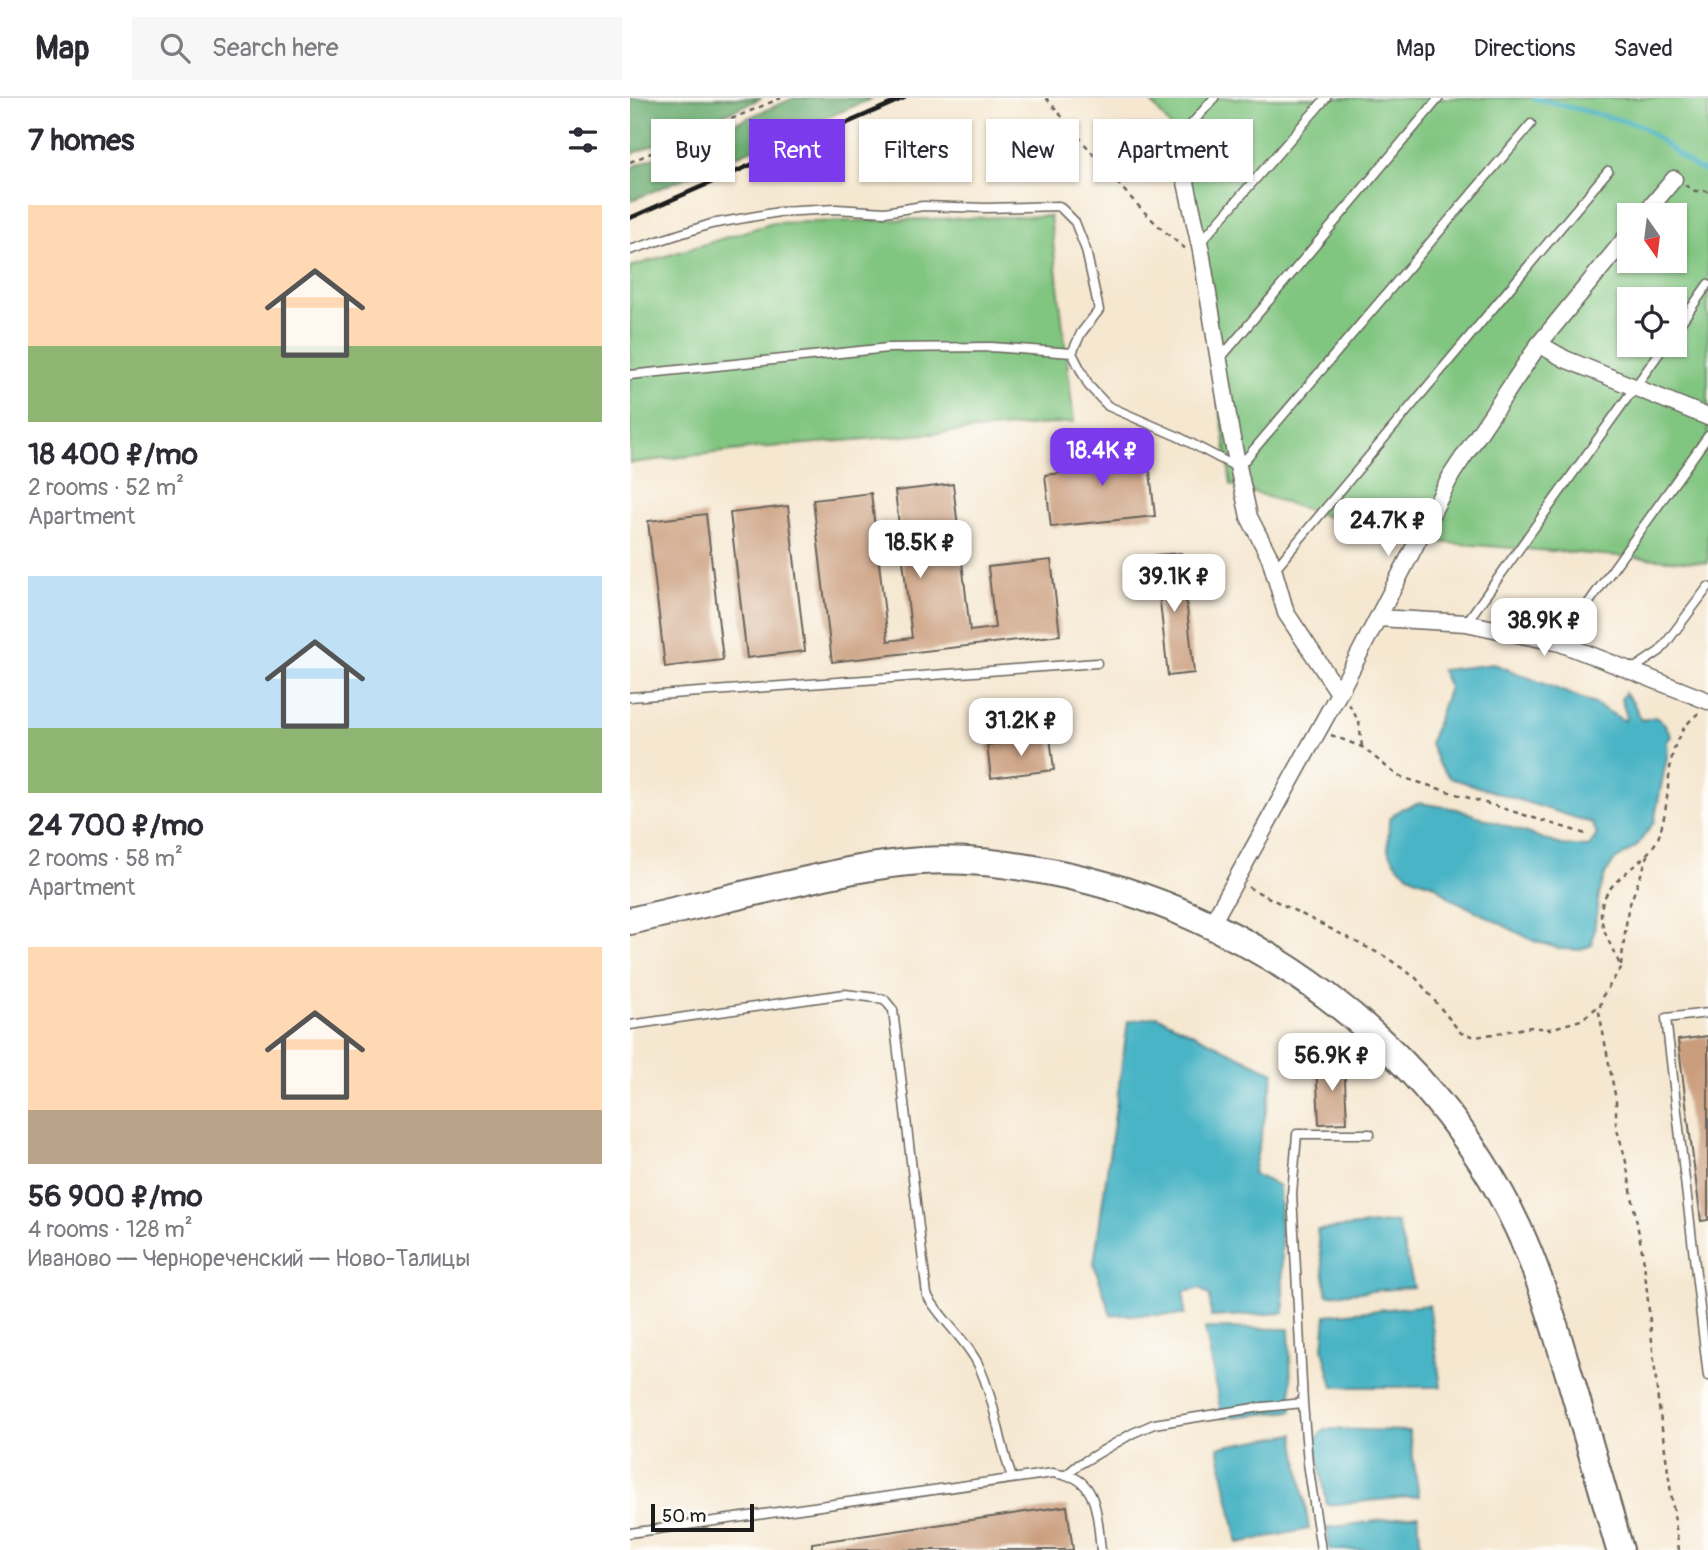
<!DOCTYPE html>
<html lang="en">
<head>
<meta charset="utf-8">
<style>
  :root { --surface:#fff; --page:#f7f7f7; --text:#2b2b33; --muted:#7c7c81; --line:#e1e1e2; --accent:#7c3aed }
  body { margin:0; font-family:Pangolin,sans-serif; background:var(--page); color:var(--text); height:100vh; display:flex; flex-direction:column; font-size:26px; white-space:nowrap }
  * { box-sizing:border-box; margin:0 }
  p { font-size:23px; color:var(--muted) }
  .icon { flex:none; width:38px; height:38px; fill:none; stroke:currentColor; stroke-width:2; stroke-linecap:round; stroke-linejoin:round }
  .map { position:relative; flex:1; overflow:hidden }
  .panel { display:flex; flex-direction:column; background:var(--surface); width:630px }
  .panel>* { flex:none }
  .hud { position:absolute; left:21px; top:21px; width:665px; height:63px; display:flex; gap:14px }
  .needle { width:46px; rotate:166deg }
  .tools { position:absolute; left:987px; top:105px; display:grid; gap:14px }
  .tools a { display:grid; place-items:center; width:70px; height:70px; border-radius:0px; background:var(--surface); box-shadow:0 2px 5px #0004; font-size:35px }
  .scale { position:absolute; left:21px; bottom:18px; width:103px; box-sizing:border-box; padding-left:7px; border:4px solid #1c1c1c; border-top:0; font-size:19px; line-height:24px; white-space:nowrap; color:#1c1c1c; -webkit-text-stroke:5px #fdfcf7; paint-order:stroke }
  .price { position:absolute; translate:-50% -60px; padding:0 16px; border-radius:14px; background:#fff; color:#222; font-size:23px; line-height:46px; filter:drop-shadow(0 2px 4px #0008) }
  .price::after { content:''; position:absolute; left:50%; top:42px; width:21px; height:16px; margin-left:-10px; background:inherit; clip-path:polygon(0 0,100% 0,50% 100%) }
  .price.active { background:var(--accent); color:#fff }
  ul { padding:0; list-style:none }
  li { display:grid; align-content:center; gap:14px; height:371px; padding:0 28px }
  li span { display:grid; place-items:center; height:217px; border-radius:0px; color:#555 }
  li>.icon { margin-inline-start:auto }
  span .icon { width:126px; height:126px; fill:#fffc; stroke-width:1 }
  li b { font-size:30px }
  h2 { display:flex; justify-content:space-between; align-items:center; height:84px; padding:0 28px; font-size:30px }
  .pill { padding:0 24px; border-radius:0px; background:var(--surface); box-shadow:0 2px 5px #0004; font-size:24px; line-height:63px }
  .pill.active { background:var(--accent); color:#fff }
  header { display:flex; align-items:center; gap:42px; box-sizing:border-box; height:98px; padding:0 35px; background:var(--surface); border-bottom:2px solid var(--line) }
  header strong { font-size:33px }
  nav { display:flex; gap:38px; margin-inline-start:auto; font-size:24px }
  .search { width:490px; height:63px; background:var(--page); display:flex; align-items:center; gap:18px; box-sizing:border-box; padding:0 24px; border-radius:0px; color:var(--muted); font-size:26px }
  main { display:flex; flex:1; min-height:0 }
  .map>svg:first-child { display:block }
  .green { fill:#80c580; stroke:#4e704e; stroke-width:2; fill-rule:evenodd }
  .forest { fill:#68aa6e; stroke:#426345; stroke-width:2 }
  .water { fill:#48b4c5; stroke:#326870; stroke-width:2 }
  .lines { fill:none; stroke-linecap:round; stroke-linejoin:round }
  .stream { stroke:#48b4c5; stroke-width:4.5 }
  .building { fill:#ca9d7d }
  .service-casing { stroke:#68635b; stroke-width:11 }
  .minor-casing { stroke:#68635b; stroke-width:19 }
  .primary-casing { stroke:#68635b; stroke-width:30 }
  .path { stroke:#68635b; stroke-width:2.5; stroke-dasharray:5 5; stroke-linecap:butt }
  .service { stroke:#fff; stroke-width:8 }
  .minor { stroke:#fff; stroke-width:16 }
  .primary { stroke:#fff; stroke-width:26 }
  .rail { stroke:#1c1c1c; stroke-width:4.5 }
</style>
</head>
<body>
<header>
<strong>Map</strong>
<div class="search"><svg class="icon" aria-label="search" viewBox="0 0 24 24"><circle cx="10" cy="10" r="6"/><path d="M15 15l6 6"/></svg>Search here</div>
<nav><a>Map</a><a>Directions</a><a>Saved</a></nav>
</header>
<main>
<section class="panel">
<h2>7 homes<svg class="icon" aria-label="filters" viewBox="0 0 24 24"><path d="M4 7h16M4 17h16"/><circle cx="9" cy="7" r="2"/><circle cx="15" cy="17" r="2"/></svg></h2>
<ul>
<li><span style="background:linear-gradient(#ffd9b3 65%,#8fb573 0)"><svg class="icon" aria-label="home" viewBox="0 0 24 24"><path d="M3 11l9-7 9 7M6 9v11h12V9"/></svg></span><div><b>18 400 ₽/mo</b><p>2 rooms · 52 m²</p><p>Apartment</p></div></li>
<li><span style="background:linear-gradient(#bfe0f5 70%,#8fb573 0)"><svg class="icon" aria-label="home" viewBox="0 0 24 24"><path d="M3 11l9-7 9 7M6 9v11h12V9"/></svg></span><div><b>24 700 ₽/mo</b><p>2 rooms · 58 m²</p><p>Apartment</p></div></li>
<li><span style="background:linear-gradient(#ffd9b3 75%,#b9a48a 0)"><svg class="icon" aria-label="home" viewBox="0 0 24 24"><path d="M3 11l9-7 9 7M6 9v11h12V9"/></svg></span><div><b>56 900 ₽/mo</b><p>4 rooms · 128 m²</p><p>Иваново — Чернореченский — Ново-Талицы</p></div></li>
</ul>
</section>
<div class="map">
<svg width="1078" height="1452" viewBox="0 0 1078 1452">
  <rect width="100%" height="100%" fill="#fdfcf7"/>
  <filter id="ink" filterUnits="userSpaceOnUse"><feTurbulence type="fractalNoise" baseFrequency=".0143" numOctaves="2"/><feDisplacementMap in="SourceGraphic" scale="14" xChannelSelector="R" yChannelSelector="G"/><feConvolveMatrix kernelMatrix="1 2 1 2 8 2 1 2 1" color-interpolation-filters="sRGB"/></filter>
  <filter id="wash" filterUnits="userSpaceOnUse"><feTurbulence type="fractalNoise" baseFrequency=".00686" numOctaves="4" result="noise"/><feDisplacementMap in="SourceGraphic" scale="28" xChannelSelector="R" yChannelSelector="G"/><feGaussianBlur stdDeviation="1.57" result="paint"/><feColorMatrix in="noise" values="0 0 0 0 0 0 0 0 0 0 0 0 0 0 0 0 0 1.4 0 .05"/><feComposite in="paint" operator="in"/></filter>
  <g filter="url(#wash)">
    <rect width="100%" height="100%" fill="#f5e7d0"/>
    <!-- green -->
    <path class="green" d="M518 0H1078V465L766 441 601 387 552 43ZM999 117H1045V163H999ZM999 201H1045V247H999Z
      M420 118 444 324 127 350 0 365V169L143 125Z"/>
    <!-- forest -->
    <path class="forest" d="M0 0H132L0 57Z
      M164 0H243L0 103V70Z"/>
    <!-- water -->
    <path class="water" d="M864 566 965 606 995 623 996 616 991 601 995 595 1004 606 1011 622 1025 619 1034 625 1041 638 1037 644 1038 654 1024 724 1006 749 985 762 975 777 969 797 962 847 950 852 931 851 904 843 820 800 805 787 784 780 768 768 758 752 759 721 771 711 790 705 827 711 931 747 959 749 967 736 962 725 820 680 808 665 800 645 819 589 811 572Z
      M527 918 644 975 623 1076 649 1088 654 1215 581 1219 580 1198 570 1190 554 1194 555 1217H481L464 1166 498 923Z
      M767 1124 784 1189 697 1197 687 1132Z
      M799 1207 811 1289H703L693 1251 696 1217Z
      M575 1230 659 1231 662 1313 592 1320Z
      M695 1331 779 1333 789 1398 697 1407 685 1342Z
      M664 1336 679 1431 608 1445 588 1349Z
      M788 1417 791 1452H700L697 1430Z"/>
    <g class="lines">
      <!-- stream -->
      <path class="stream" d="M904 0 1010 27 1066 70 1078 75"/>
    </g>
    <g id="blocks">
      <!-- building -->
      <path class="building" d="M503 342 505 367 519 365 525 418 421 429 415 377 459 372 456 347Z
        M323 386 340 533 365 530 358 469 421 462 430 537 202 564 183 402 241 395 258 543 282 540 265 393Z
        M158 408 175 553 117 560 100 415Z
        M76 416 93 562 35 569 18 423Z
        M551 455 564 575 538 578 525 457Z
        M420 639 424 672 361 680 357 647Z
        M1078 938V1122L1071 1123 1048 942Z
        M714 963 717 1025 689 1026 686 965Z
        M437 1408 443 1452H182V1445Z"/>
    </g>
  </g>
  <g filter="url(#ink)">
    <use href="#blocks" fill-opacity="0" stroke="#68635b" stroke-width="2"/>
    <g class="lines">
      <defs>
        <path id="service" d="M547 43 584 0
          M569 146 696 0
          M0 152 81 126 149 114 206 111 255 114 293 108 356 110 429 108 445 124 456 152 469 212 451 235 442 255
          M1045 233 1078 186
          M589 262 809 0
          M0 277 258 250 361 249 442 255 459 288 478 308 549 339 608 370 901 26
          M643 473 978 73
          M836 525 1035 247
          M930 545 1078 338
          M1000 573 1030 553 1078 489
          M0 599 467 565
          M1078 915 1036 920 1078 1278
          M0 927 215 896 254 901 263 912 297 1197C311 1222 335 1240 348 1266 365 1302 369 1343 382 1380
          M673 1305 662 1096 667 1036H740
          M435 1378 448 1367 503 1335 524 1326 624 1310 673 1305 678 1365 691 1452
          M0 1435 423 1375C430 1377 438 1377 445 1380 469 1391 468 1430 471 1452"/>
        <path id="minor" d="M547 43 571 153 601 336 619 419 640 460 656 515 709 595
          M1014 117 1044 81
          M909 246 935 261 1078 319
          M748 520 836 525 930 545 1078 603
          M581 827 709 595 822 376 909 246 999 136"/>
        <path id="primary" d="M0 823C52 811 103 799 155 787 199 777 245 766 291 763 335 760 378 766 421 774 618 812 802 946 888 1130 911 1180 926 1233 942 1286 958 1341 974 1397 990 1452"/>
      </defs>
      <!-- service casing -->
      <use href="#service" class="service-casing"/>
      <!-- minor casing -->
      <use href="#minor" class="minor-casing"/>
      <!-- primary casing -->
      <use href="#primary" class="primary-casing"/>
      <!-- path -->
      <path class="path" d="M416 0C460 50 503 111 556 151
        M0 64 151 0
        M1055 87 1065 93H1078
        M719 606 729 624 732 649
        M701 637 732 649 768 678 959 737
        M618 789 756 859 786 880 831 935 846 939 901 929 920 931 951 922 970 907
        M991 867 998 811 1019 755
        M1049 1452 1028 1302 1014 1164 995 1059 986 1028V1002L969 914 972 899 991 870C985 854 970 831 971 814 972 783 1012 769 1026 744 1030 738 1031 730 1033 723 1043 683 1032 643 1069 615"/>
      <!-- service -->
      <use href="#service" class="service"/>
      <!-- minor -->
      <use href="#minor" class="minor"/>
      <!-- primary -->
      <use href="#primary" class="primary"/>
      <!-- rail -->
      <path class="rail" d="M0 120 274 0"/>
    </g>
  </g>
</svg>
<div class="tools">
<a><svg class="needle" viewBox="-14 -14 28 28"><path d="M0-13l5 13h-10z" fill="#e53935"/><path d="M0 13l5-13h-10z" fill="#7c7c81"/></svg></a>
<a><svg class="icon" aria-label="locate" viewBox="0 0 24 24"><circle cx="12" cy="12" r="6"/><path d="M12 2v4M12 18v4M2 12h4M18 12h4"/></svg></a>
</div>
<div class="scale">50 m</div>
<b class="price active" style="left:472px;top:390px">18.4K ₽</b>
<b class="price" style="left:758px;top:460px">24.7K ₽</b>
<b class="price" style="left:290px;top:482px">18.5K ₽</b>
<b class="price" style="left:544px;top:516px">39.1K ₽</b>
<b class="price" style="left:914px;top:560px">38.9K ₽</b>
<b class="price" style="left:391px;top:660px">31.2K ₽</b>
<b class="price" style="left:702px;top:995px">56.9K ₽</b>
<div class="hud">
<a class="pill">Buy</a>
<a class="pill active">Rent</a>
<a class="pill">Filters</a>
<a class="pill">New</a>
<a class="pill">Apartment</a>
</div>
</div>
</main>
</body>
</html>
